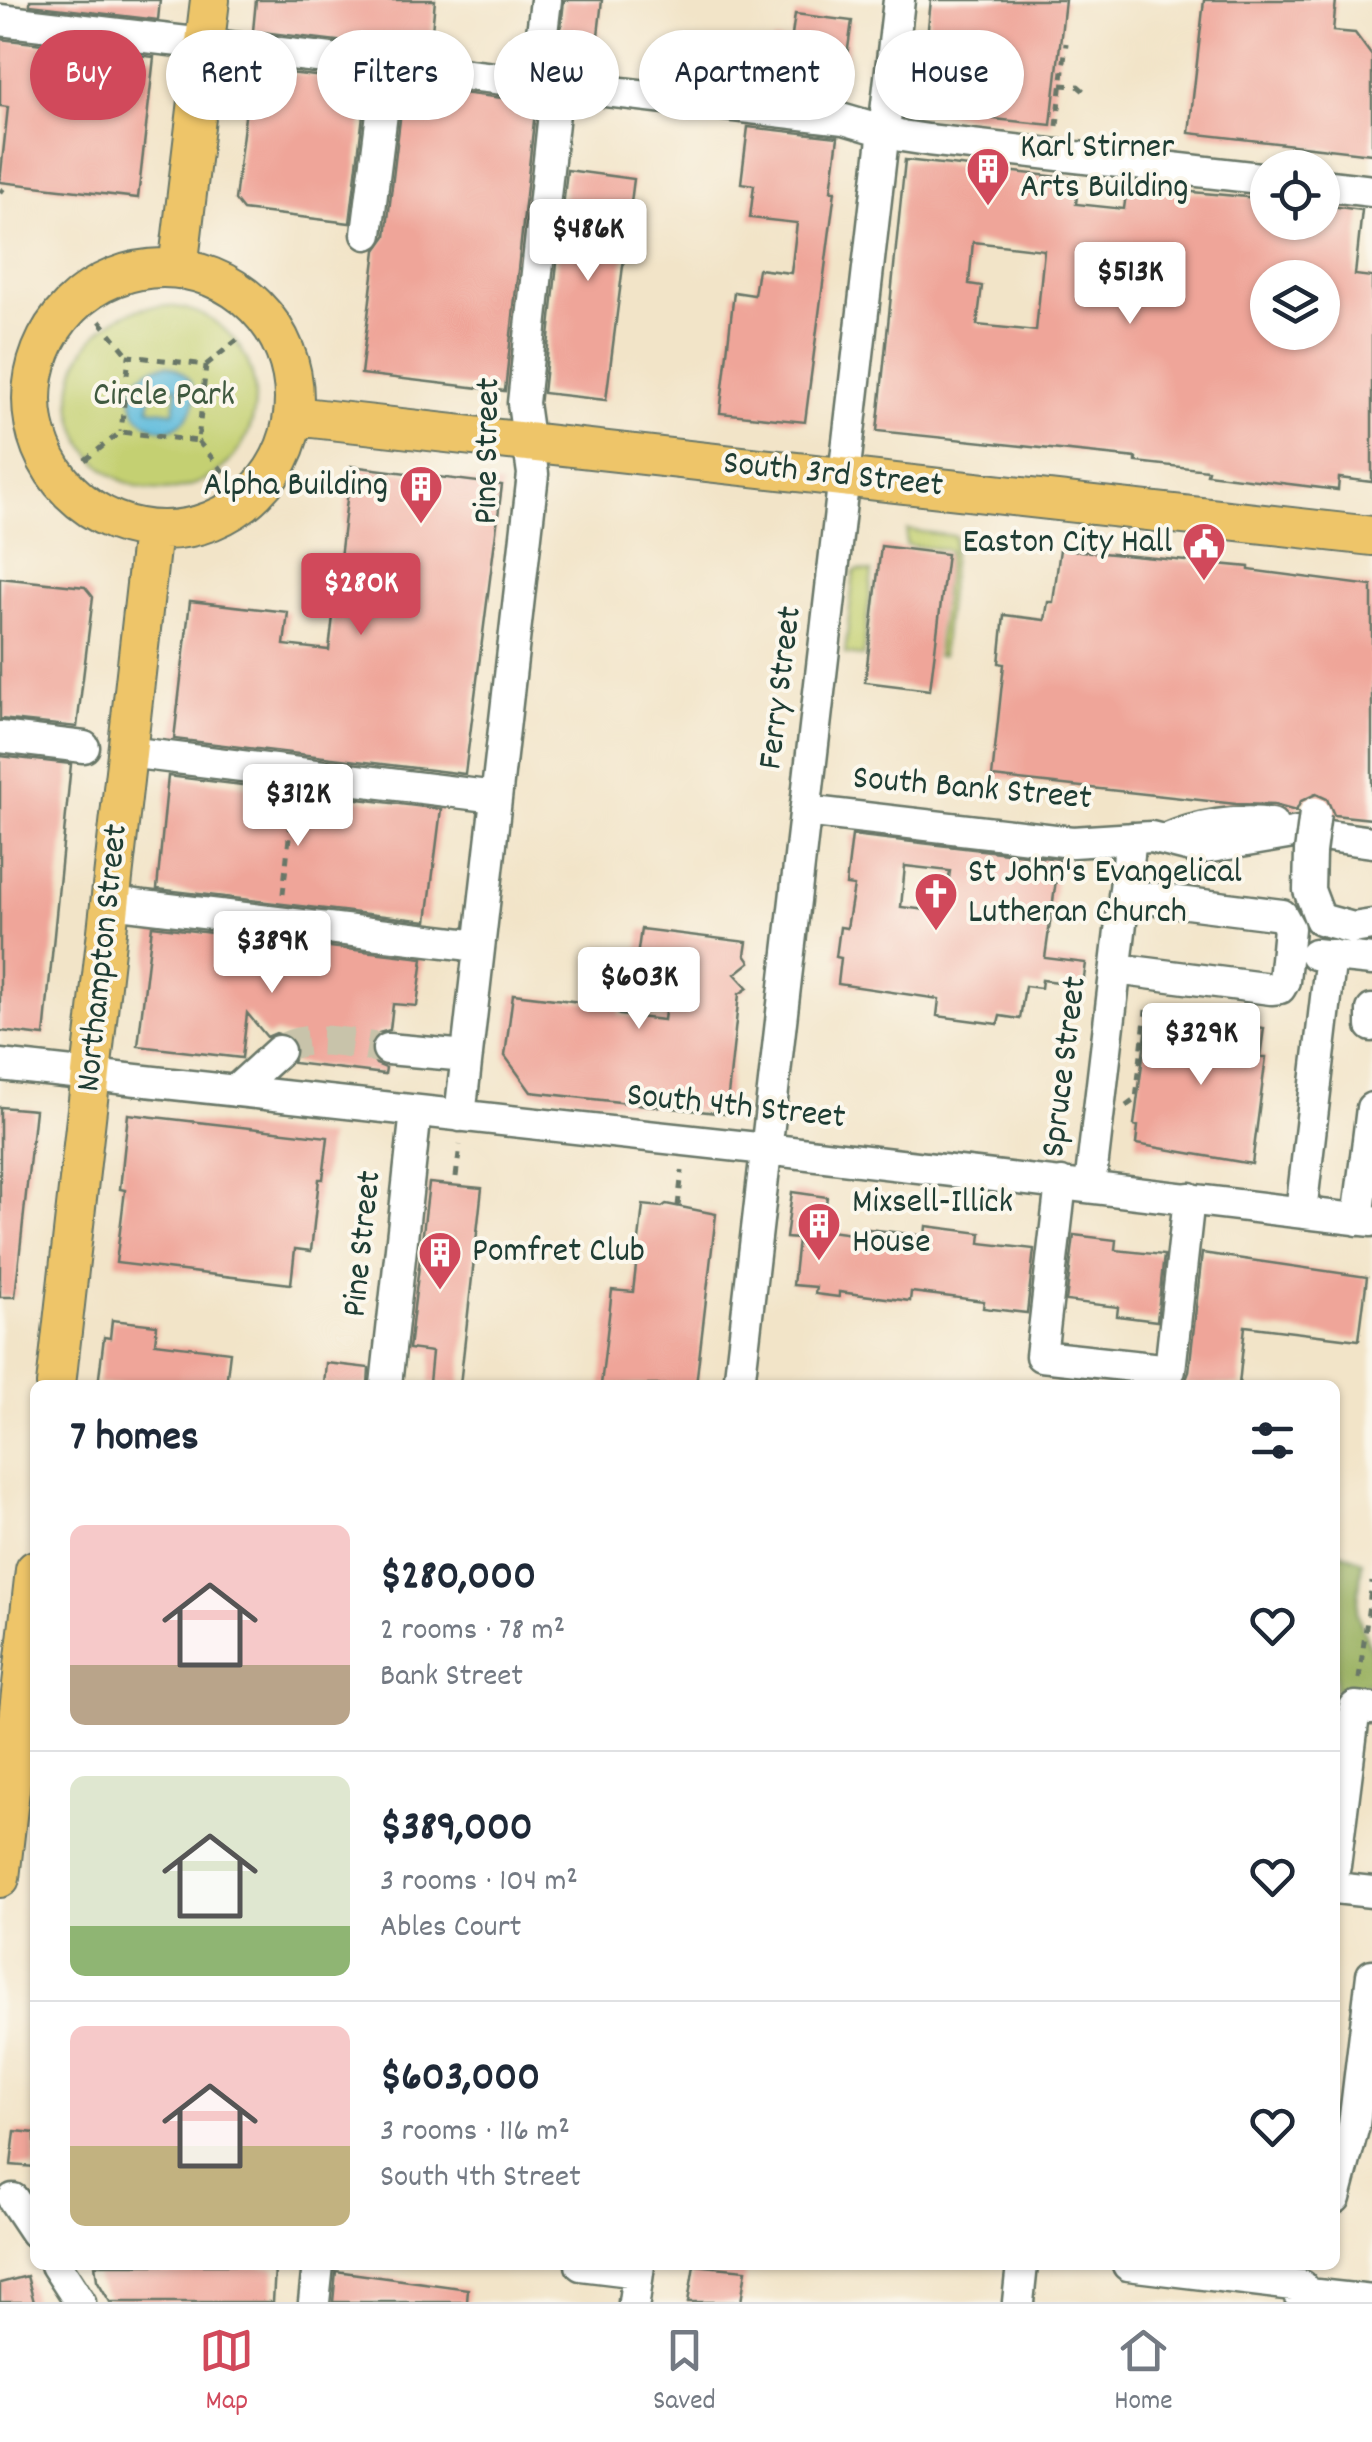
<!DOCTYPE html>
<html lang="en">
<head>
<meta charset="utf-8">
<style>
  :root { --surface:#fff; --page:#f2f2f3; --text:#1f2937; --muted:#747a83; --line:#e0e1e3; --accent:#d1495b }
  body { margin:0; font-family:Dekko,sans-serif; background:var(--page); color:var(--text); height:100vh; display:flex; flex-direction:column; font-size:38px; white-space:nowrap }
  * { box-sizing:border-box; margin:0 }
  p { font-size:32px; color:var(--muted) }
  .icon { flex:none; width:55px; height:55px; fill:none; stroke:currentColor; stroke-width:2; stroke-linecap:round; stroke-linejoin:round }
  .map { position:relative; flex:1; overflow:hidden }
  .side { position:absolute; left:30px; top:1380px; width:1310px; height:890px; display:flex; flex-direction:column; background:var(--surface); border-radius:15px; box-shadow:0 2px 8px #0004 }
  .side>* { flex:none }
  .hud { position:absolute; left:30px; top:30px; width:1312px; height:90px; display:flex; gap:20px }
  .fabs { position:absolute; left:1250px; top:150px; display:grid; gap:20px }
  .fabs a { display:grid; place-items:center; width:90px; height:90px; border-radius:50%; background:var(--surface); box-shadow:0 2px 8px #0004; font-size:50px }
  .price { position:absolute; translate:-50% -85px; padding:0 22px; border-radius:10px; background:#fff; color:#222; font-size:32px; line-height:65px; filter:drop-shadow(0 2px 5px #0008) }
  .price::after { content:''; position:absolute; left:50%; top:60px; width:30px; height:22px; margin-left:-15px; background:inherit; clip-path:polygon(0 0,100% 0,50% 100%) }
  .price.selected { background:var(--accent); color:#fff }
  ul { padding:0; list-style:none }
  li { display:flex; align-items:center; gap:30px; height:250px; padding:0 40px }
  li+li { border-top:2px solid var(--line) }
  li span { display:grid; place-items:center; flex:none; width:280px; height:200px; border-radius:15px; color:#555 }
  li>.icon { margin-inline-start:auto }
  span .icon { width:120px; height:120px; fill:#fffc; stroke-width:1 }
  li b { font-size:42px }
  h2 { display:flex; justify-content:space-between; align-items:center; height:120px; padding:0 40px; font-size:42px }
  .pill { padding:0 35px; border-radius:45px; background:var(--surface); box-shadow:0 2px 8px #0004; font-size:35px; line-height:90px }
  .pill.selected { background:var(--accent); color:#fff }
  .dock { display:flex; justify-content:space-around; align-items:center; height:140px; border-top:2px solid var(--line); background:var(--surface); font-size:28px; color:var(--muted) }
  .dock a { display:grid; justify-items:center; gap:5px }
  .dock .selected { color:var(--accent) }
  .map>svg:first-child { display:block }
  .green { fill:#c4d072; stroke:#728653; stroke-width:2.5 }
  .forest { fill:#9bb264; stroke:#5d784c; stroke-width:2.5 }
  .water { fill:#5ebbdc; stroke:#3e7c88; stroke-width:2.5; fill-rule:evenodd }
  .building { fill:#efa599; fill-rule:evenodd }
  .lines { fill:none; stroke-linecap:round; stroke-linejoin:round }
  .minor-tunnel { stroke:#c8c3aa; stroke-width:30; stroke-dasharray:30 15; stroke-linecap:butt }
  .minor-casing { stroke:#697768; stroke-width:35 }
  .major-casing { stroke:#697768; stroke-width:42 }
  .path { stroke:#697768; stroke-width:5; stroke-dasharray:8 8; stroke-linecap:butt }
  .minor { stroke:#fff; stroke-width:30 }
  .major { stroke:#eec569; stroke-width:38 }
  .minor-bridge-casing { stroke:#697768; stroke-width:35; stroke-linecap:butt }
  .minor-bridge { stroke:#fff; stroke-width:30 }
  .labels { text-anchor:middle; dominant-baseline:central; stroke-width:8; stroke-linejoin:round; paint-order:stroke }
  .poi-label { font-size:35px; fill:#1f3d34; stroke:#fbf7ec; text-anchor:start }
  .park-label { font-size:35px; fill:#405a40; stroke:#fbf7ec }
  .street-label { font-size:35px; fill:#1f3d34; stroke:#fbf7ec }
</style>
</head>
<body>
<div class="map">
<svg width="1372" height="2302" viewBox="0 0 1372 2302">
  <rect width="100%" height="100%" fill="#fbf7ec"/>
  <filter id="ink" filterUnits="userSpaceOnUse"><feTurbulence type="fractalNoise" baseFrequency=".01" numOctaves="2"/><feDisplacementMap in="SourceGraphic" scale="20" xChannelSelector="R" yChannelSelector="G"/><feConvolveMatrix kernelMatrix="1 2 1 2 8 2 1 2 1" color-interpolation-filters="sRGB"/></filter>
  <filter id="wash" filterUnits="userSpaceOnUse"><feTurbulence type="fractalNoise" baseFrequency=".0048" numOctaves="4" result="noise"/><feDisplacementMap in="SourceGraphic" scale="40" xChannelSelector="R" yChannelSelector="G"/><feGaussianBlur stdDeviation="2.25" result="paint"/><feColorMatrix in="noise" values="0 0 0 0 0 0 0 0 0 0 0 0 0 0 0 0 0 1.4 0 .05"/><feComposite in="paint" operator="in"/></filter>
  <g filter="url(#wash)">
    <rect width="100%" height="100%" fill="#f2e4c8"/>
    <!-- green -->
    <path class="green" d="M71 398a92 92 0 1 1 184 0a92 92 0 1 1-184 0Z
      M907 530 955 536 942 656H937L949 550 906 545Z
      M859 570 872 572 863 656 845 654 854 572Z"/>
    <!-- forest -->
    <path class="forest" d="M1335 1550 1362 1561 1357 1613 1372 1653 1371 1683 1335 1690Z"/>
    <!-- water -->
    <path class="water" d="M167 365C205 376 203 420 166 430 120 425 121 368 167 365ZM152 384 177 387 174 412 149 409Z"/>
    <g id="blocks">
      <!-- building -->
      <path class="building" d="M30 0H160L158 20 30 5Z
        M256 0H435L430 52 253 31Z
        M564 0H602L594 71 557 66Z
        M931 0H1065L1051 125 919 111Z
        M1204 0H1336L1333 31 1355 33 1372 56V154L1189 133Z
        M795 14 852 21 844 76 770 67 773 40 791 42Z
        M0 39 154 57 138 198 0 182 8 107 0 106Z
        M246 68 367 82 350 223 243 210 235 200 248 92H243Z
        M404 86 536 102 505 391 361 374 376 250 386 236Z
        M748 127 838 137 831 191H835L805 422 720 413 734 292 754 295 758 269 791 273 797 223 750 218 754 185 741 183Z
        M905 160 1079 179 1076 204 1124 209 1127 186 1268 199V222H1322V205L1362 210 1355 275 1372 277V482L1339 478 1338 490 1207 474 1208 470 1136 462V458L877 431ZM973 242 1044 250 1036 331 977 325 982 286 969 284ZM1268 278H1322V332H1268Z
        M567 170 634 179 606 400 543 393Z
        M351 466 502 485 465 774 174 739 190 601 288 612 284 645 329 650Z
        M881 546 947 554 930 690 865 682Z
        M1060 549 1249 567V570L1372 586V819L1334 815 1327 799 1316 794 1301 801 1296 811 1274 805 1236 804 992 777 1004 664 999 663 1004 615 1045 620 1048 602H1053Z
        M0 578 85 587 93 597 77 727 0 719Z
        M0 756 71 764 44 1036 0 1031Z
        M168 776 441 809 427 921 157 889Z
        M852 835 1059 859 1045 958 1086 963 1083 985 1042 980 1041 988 1025 986 1020 1019 1000 1016 998 1024 937 1016 939 999 838 984 841 958 836 957 840 927 847 928 854 886 846 885ZM905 866 950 871 944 912 901 907Z
        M152 926 423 958 417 1006 393 1004 390 1030 379 1033 372 1039 371 1056 376 1064 386 1068 385 1074 293 1063 297 1048 292 1038 276 1033 267 1037 247 1013 242 1058 138 1046Z
        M641 929 747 942 745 955 750 962 735 974 748 988 739 994 726 1114 531 1092 505 1056 513 994 589 1003 591 979 622 982 619 1015 664 1020 670 968 636 964Z
        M1151 1014 1264 1028 1260 1057H1266L1252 1164 1136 1144 1138 1126 1134 1125 1146 1033H1149Z
        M0 1107 35 1110 15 1297H0Z
        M128 1114 328 1137 323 1179H319L311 1251 295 1249 291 1284 116 1263 125 1190 120 1189Z
        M429 1183 482 1188 460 1385 429 1383 432 1352 409 1349Z
        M792 1192 827 1197 822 1230 867 1236 868 1229 925 1236 926 1226 981 1233 980 1243 1034 1249 1027 1313 983 1308 984 1301 911 1292 910 1301 839 1292V1297L815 1294 816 1287 793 1285 798 1239 786 1238Z
        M666 1204 716 1214 696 1385H601L612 1290 633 1292 643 1205 662 1207Z
        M1074 1235 1116 1240 1115 1250 1164 1255 1157 1321 1117 1316 1118 1307 1066 1301Z
        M1202 1253 1367 1277 1359 1340 1245 1326 1239 1385H1184L1189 1372Z
        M112 1320 157 1325 155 1343 230 1352 226 1385H98L104 1337 110 1338Z
        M326 1363 369 1368 368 1385H324Z
        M15 2131 35 2133V2167L11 2165Z
        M95 2265H248L275 2268 273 2302H110L97 2280Z
        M694 2265 746 2270 741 2302H688Z
        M336 2271 468 2289 467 2302H333Z
        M27 2276 34 2302H0V2283Z"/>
    </g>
  </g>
  <g filter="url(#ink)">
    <use href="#blocks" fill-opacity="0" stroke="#697768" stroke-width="2.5"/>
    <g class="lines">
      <!-- minor-tunnel -->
      <path class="minor-tunnel" d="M279 1051C306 1030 356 1046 388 1049"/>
      <defs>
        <path id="minor" d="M0 20 844 119 902 136 928 140 1268 179
          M536 83 546 0
          M1322 185 1372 191
          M367 234 388 65
          M0 737 84 747
          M127 752 496 797
          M805 811 1072 842 1151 837 1199 849 1299 832 1372 842
          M1165 840C1197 826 1237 819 1272 824
          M1310 852 1309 890 1320 919 1353 928 1372 925
          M110 902 479 946
          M1315 954 1372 960
          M1116 969 1271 989 1280 988 1284 981 1289 928 1282 915 1124 895
          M1372 1010V1026
          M388 1049 467 1056
          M0 1065 766 1149 1372 1221
          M235 1091 279 1051
          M460 1116 533 474 523 403 557 85
          M1061 1183 1041 1356 1170 1370 1189 1198
          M1090 1186 1131 838
          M1301 1212 1331 955
          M1358 1220 1372 1108
          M386 1385 416 1111
          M739 1385 899 0
          M1335 1866 1355 1707 1372 1709
          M1335 1888 1372 1892
          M1335 2198 1354 2125 1372 1975
          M13 2199 35 2232
          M56 2265 80 2302
          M581 2265 638 2272
          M1128 2265 1302 2286
          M1299 2293 1372 2301
          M314 2302 318 2265
          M634 2302 639 2265
          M1018 2302 1022 2265"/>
        <path id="major" d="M32 399a131 131 0 1 1 262 0a131 131 0 1 1-262 0Z
          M178 269 210 0
          M294 416 1372 536
          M56 1385 152 531
          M0 1878 35 1570"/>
      </defs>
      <!-- minor casing -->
      <use href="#minor" class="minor-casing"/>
      <!-- major casing -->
      <use href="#major" class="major-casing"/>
      <!-- path -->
      <path class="path" d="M1061 85 1078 86 1085 92
        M1057 126 1066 43
        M0 189 4 192
        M100 321 129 356
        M206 365 241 337
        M198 441 226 475
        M85 460 121 432 198 441 206 365 129 356 121 432
        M283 894 293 800
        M1126 1106 1136 1099 1146 1010
        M456 1177 460 1145
        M678 1206 682 1171
        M1359 1679 1372 1582"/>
      <!-- minor -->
      <use href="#minor" class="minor"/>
      <!-- major -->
      <use href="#major" class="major"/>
      <defs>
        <path id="minor-bridge" d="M1310 852 1315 813"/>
      </defs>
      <!-- minor-bridge casing -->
      <use href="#minor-bridge" class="minor-bridge-casing"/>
      <!-- minor-bridge -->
      <use href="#minor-bridge" class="minor-bridge"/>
    </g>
  </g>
  <!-- icons -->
  <defs>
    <symbol id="building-pin" viewBox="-11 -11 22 30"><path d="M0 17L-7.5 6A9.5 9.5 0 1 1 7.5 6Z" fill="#d1495b" stroke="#fbf7ec"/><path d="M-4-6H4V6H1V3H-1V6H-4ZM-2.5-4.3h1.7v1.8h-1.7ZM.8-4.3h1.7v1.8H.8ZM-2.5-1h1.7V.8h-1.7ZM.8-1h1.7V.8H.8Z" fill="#fff"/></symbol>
    <symbol id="civic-pin" viewBox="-11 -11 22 30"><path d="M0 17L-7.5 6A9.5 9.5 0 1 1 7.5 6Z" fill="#d1495b" stroke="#fbf7ec"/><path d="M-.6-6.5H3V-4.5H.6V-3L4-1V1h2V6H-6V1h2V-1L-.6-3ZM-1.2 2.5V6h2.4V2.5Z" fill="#fff"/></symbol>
    <symbol id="church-pin" viewBox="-11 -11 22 30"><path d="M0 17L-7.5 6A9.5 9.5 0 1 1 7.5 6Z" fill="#d1495b" stroke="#fbf7ec"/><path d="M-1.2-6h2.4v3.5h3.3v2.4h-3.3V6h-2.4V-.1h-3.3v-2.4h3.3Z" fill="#fff"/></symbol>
  </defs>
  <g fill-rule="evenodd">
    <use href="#building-pin" x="963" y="144" width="50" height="68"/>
    <use href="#building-pin" x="396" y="462" width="50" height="68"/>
    <use href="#civic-pin" x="1179" y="519" width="50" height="68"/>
    <use href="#church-pin" x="911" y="869" width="50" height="68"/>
    <use href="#building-pin" x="794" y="1199" width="50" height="68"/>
    <use href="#building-pin" x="415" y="1228" width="50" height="68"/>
  </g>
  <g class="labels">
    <!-- poi labels -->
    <g class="poi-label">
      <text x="1020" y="149">Karl Stirner<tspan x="1020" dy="40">Arts Building</tspan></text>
      <text x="388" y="487" text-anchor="end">Alpha Building</text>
      <text x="1172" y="544" text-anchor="end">Easton City Hall</text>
      <text x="968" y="874">St John's Evangelical<tspan x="968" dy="40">Lutheran Church</tspan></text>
      <text x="852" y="1204">Mixsell-Illick<tspan x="852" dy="40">House</tspan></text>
      <text x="472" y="1253">Pomfret Club</text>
    </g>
    <!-- park labels -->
    <g class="park-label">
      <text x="164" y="397">Circle Park</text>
    </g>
    <!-- street labels -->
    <g class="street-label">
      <text transform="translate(489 451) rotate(-89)">Pine Street</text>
      <text transform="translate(833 476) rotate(6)">South 3rd Street</text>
      <text transform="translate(782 688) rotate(-83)">Ferry Street</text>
      <text transform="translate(972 790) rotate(5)">South Bank Street</text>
      <text transform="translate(104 958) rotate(-84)">Northampton Street</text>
      <text transform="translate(1066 1067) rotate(-83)">Spruce Street</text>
      <text transform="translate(736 1108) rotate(6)">South 4th Street</text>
      <text transform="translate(364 1244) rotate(-84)">Pine Street</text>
    </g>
  </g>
</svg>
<div class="fabs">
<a><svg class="icon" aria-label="locate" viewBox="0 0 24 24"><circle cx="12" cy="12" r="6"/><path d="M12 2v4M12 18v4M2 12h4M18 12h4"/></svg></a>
<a><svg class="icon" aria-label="layers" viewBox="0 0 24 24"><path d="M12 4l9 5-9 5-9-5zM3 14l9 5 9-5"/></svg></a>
</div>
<b class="price" style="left:588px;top:284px">$486K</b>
<b class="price" style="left:1130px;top:327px">$513K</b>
<b class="price selected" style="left:361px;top:638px">$280K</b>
<b class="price" style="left:298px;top:849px">$312K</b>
<b class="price" style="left:272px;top:996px">$389K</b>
<b class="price" style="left:639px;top:1032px">$603K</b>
<b class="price" style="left:1201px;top:1088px">$329K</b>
<div class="hud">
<a class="pill selected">Buy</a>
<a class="pill">Rent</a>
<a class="pill">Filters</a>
<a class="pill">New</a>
<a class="pill">Apartment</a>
<a class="pill">House</a>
</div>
<section class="side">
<h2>7 homes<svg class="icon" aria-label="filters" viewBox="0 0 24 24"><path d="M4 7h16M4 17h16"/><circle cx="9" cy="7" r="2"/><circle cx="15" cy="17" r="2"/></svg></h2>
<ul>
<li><span style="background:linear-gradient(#f6c9c9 70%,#b9a48a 0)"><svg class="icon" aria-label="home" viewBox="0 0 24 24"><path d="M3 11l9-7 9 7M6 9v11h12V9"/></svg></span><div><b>$280,000</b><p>2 rooms · 78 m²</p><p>Bank Street</p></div><svg class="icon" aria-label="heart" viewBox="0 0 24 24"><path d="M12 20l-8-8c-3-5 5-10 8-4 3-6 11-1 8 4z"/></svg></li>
<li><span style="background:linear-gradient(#dfe7d0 75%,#8fb573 0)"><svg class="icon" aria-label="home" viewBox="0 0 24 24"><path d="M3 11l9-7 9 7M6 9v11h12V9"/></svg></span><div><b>$389,000</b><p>3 rooms · 104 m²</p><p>Ables Court</p></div><svg class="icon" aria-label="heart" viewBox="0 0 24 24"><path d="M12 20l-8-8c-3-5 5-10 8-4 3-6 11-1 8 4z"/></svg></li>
<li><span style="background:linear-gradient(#f6c9c9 60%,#c2b280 0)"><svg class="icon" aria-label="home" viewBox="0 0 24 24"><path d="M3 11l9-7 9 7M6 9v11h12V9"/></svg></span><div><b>$603,000</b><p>3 rooms · 116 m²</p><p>South 4th Street</p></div><svg class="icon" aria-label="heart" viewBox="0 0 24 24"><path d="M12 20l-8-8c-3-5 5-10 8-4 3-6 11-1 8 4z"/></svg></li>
</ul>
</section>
</div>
<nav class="dock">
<a class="selected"><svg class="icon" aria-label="map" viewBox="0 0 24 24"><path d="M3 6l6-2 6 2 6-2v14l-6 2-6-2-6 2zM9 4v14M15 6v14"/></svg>Map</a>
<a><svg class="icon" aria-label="saved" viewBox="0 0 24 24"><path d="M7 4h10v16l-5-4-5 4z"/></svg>Saved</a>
<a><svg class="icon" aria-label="home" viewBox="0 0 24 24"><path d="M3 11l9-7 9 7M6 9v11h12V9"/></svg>Home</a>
</nav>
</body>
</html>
